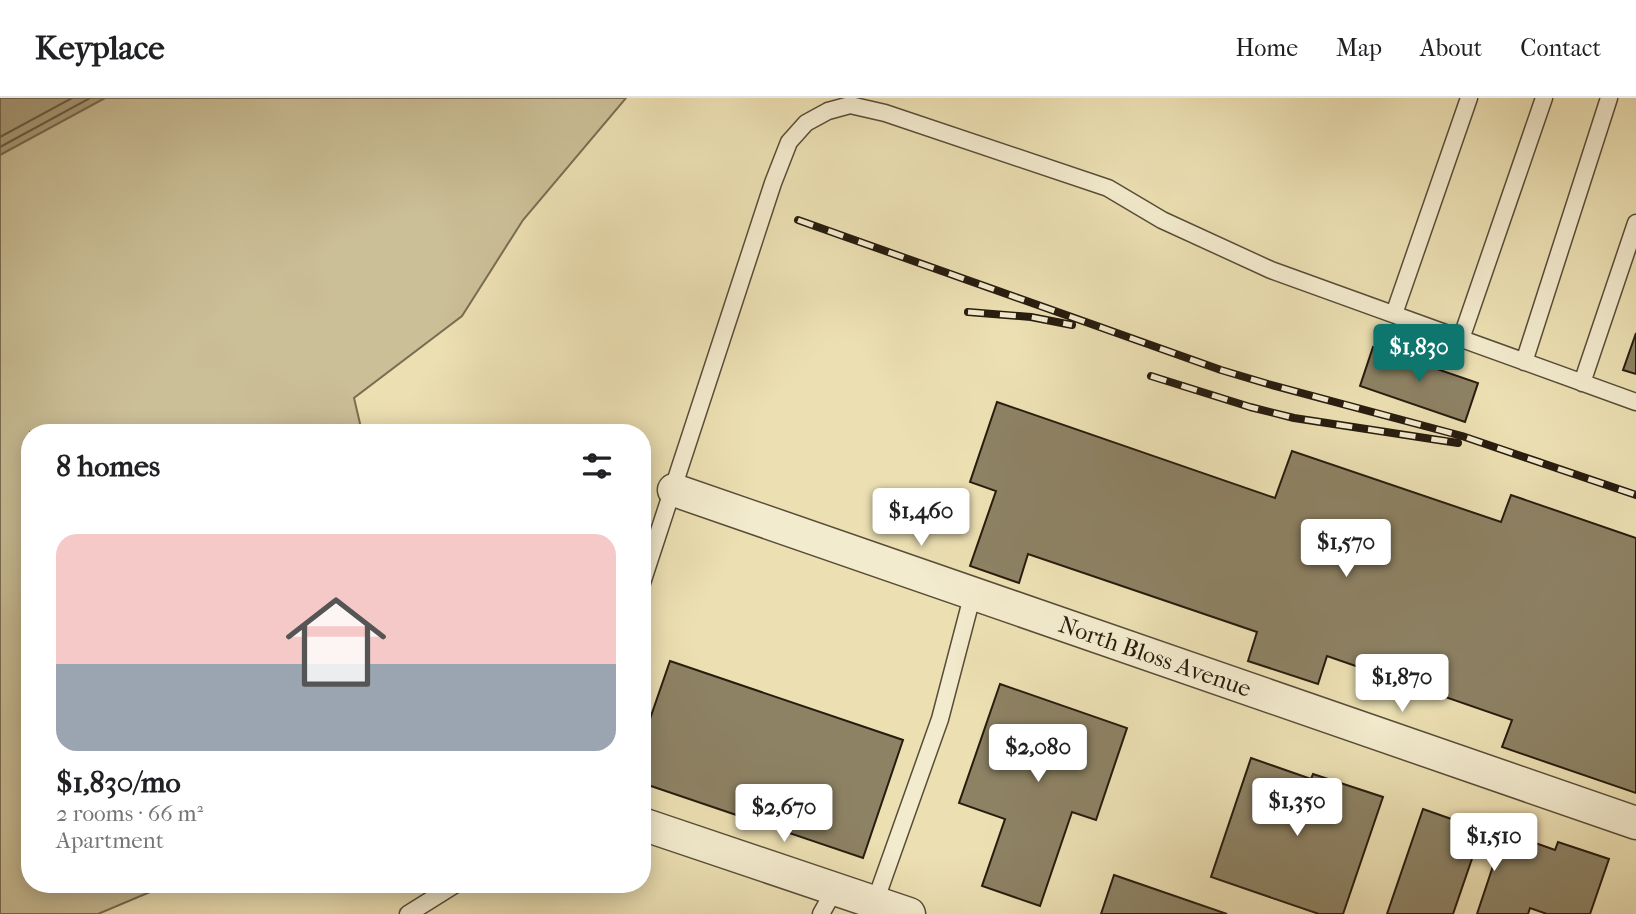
<!DOCTYPE html>
<html lang="en">
<head>
<meta charset="utf-8">
<style>
  :root { --surface:#fff; --page:#f6f6f6; --text:#202124; --muted:#757577; --line:#e0e0e0; --accent:#0f766e }
  body { margin:0; font-family:"IM FELL French Canon",serif; background:var(--page); color:var(--text); height:100vh; display:flex; flex-direction:column; font-size:26px; white-space:nowrap }
  * { box-sizing:border-box; margin:0 }
  p { font-size:23px; color:var(--muted) }
  .icon { flex:none; width:38px; height:38px; fill:none; stroke:currentColor; stroke-width:2; stroke-linecap:round; stroke-linejoin:round }
  .map { position:relative; flex:1; overflow:hidden }
  .sheet { position:absolute; left:21px; top:326px; width:630px; height:469px; display:flex; flex-direction:column; background:var(--surface); border-radius:28px; box-shadow:0 4px 18px #0003 }
  .sheet>* { flex:none }
  .price { position:absolute; translate:-50% -60px; padding:0 16px; border-radius:7px; background:#fff; color:#222; font-size:23px; line-height:46px; filter:drop-shadow(0 2px 4px #0008) }
  .price::after { content:''; position:absolute; left:50%; top:42px; width:21px; height:16px; margin-left:-10px; background:inherit; clip-path:polygon(0 0,100% 0,50% 100%) }
  .price.selected { background:var(--accent); color:#fff }
  ul { padding:0; list-style:none }
  li { display:grid; align-content:center; gap:14px; height:371px; padding:0 35px }
  li+li { border-top:2px solid var(--line) }
  li span { display:grid; place-items:center; height:217px; border-radius:21px; color:#555 }
  li>.icon { margin-inline-start:auto }
  span .icon { width:126px; height:126px; fill:#fffc; stroke-width:1 }
  li b { font-size:30px }
  h2 { display:flex; justify-content:space-between; align-items:center; height:84px; padding:0 35px; font-size:30px }
  header { display:flex; align-items:center; gap:42px; box-sizing:border-box; height:98px; padding:0 35px; background:var(--surface); border-bottom:2px solid var(--line) }
  header strong { font-size:33px }
  nav { display:flex; gap:38px; margin-inline-start:auto; font-size:24px }
  .map>svg:first-child { display:block }
  .green { fill:#cbbf97; stroke:#796e53; stroke-width:2 }
  .water { fill:#a99d7b; stroke:#756950; stroke-width:2 }
  .lines { fill:none; stroke-linecap:round; stroke-linejoin:round }
  .shore { stroke:#685c45; stroke-width:2 }
  .building { fill:#8d8264; stroke:#271c0f; stroke-width:2 }
  .service-casing { stroke:#584d38; stroke-width:19 }
  .minor-casing { stroke:#584d38; stroke-width:35 }
  .service { stroke:#f3ebce; stroke-width:16 }
  .minor { stroke:#f3ebce; stroke-width:32 }
  .rail-casing { stroke:#271c0f; stroke-width:8 }
  .rail { stroke:#f3ebce; stroke-width:5; stroke-dasharray:16; stroke-linecap:butt }
  .labels { text-anchor:middle; dominant-baseline:central; stroke-width:5; stroke-linejoin:round; paint-order:stroke }
  .street-label { font-size:24px; fill:#271c0f; stroke:#f3ebce }
</style>
</head>
<body>
<header>
<strong>Keyplace</strong>
<nav><a>Home</a><a>Map</a><a>About</a><a>Contact</a></nav>
</header>
<div class="map">
<svg width="1636" height="816" viewBox="0 0 1636 816">
  <rect width="100%" height="100%" fill="#ece0b3"/>
  <filter id="stains"><feTurbulence type="fractalNoise" baseFrequency=".00286" numOctaves="4"/><feColorMatrix values="0 0 0 0 .2 0 0 0 0 .09 0 0 0 0 .02 0 0 0 .5 -.17"/></filter>
  <radialGradient id="worn" r=".72"><stop offset=".6" stop-color="#630" stop-opacity="0"/><stop offset="1" stop-color="#630" stop-opacity=".3"/></radialGradient>
  <!-- green -->
  <path class="green" d="M0 0H626L523 122 462 218 354 300 362 334H30V786H209L150 794 98 816H0Z"/>
  <!-- water -->
  <path class="water" d="M0 0H105L0 57Z"/>
  <g class="lines">
    <!-- shore -->
    <path class="shore" d="M0 39 72 0
      M0 49 90 0"/>
  </g>
  <!-- building -->
  <path class="building" d="M1636 235V276L1623 272Z
    M1373 249 1478 285 1465 324 1360 288Z
    M997 304 1275 400 1292 353 1501 424 1511 397 1636 440V695L1502 649 1512 622 1327 558 1318 586 1248 563 1257 534 1028 456 1019 485 970 468 996 393 970 384Z
    M670 563 903 642 863 760 642 685V644Z
    M1000 586 1127 630 1096 722 1072 714 1040 808 982 788 1005 721 959 705Z
    M1251 660 1311 681 1313 676 1383 699 1343 816H1319L1211 779Z
    M1423 711 1525 747 1527 742 1555 752 1558 744 1609 761 1590 816H1547L1530 810 1528 816H1477L1496 759 1475 752 1453 816H1387Z
    M1114 777 1227 816H1101Z"/>
  <g class="lines">
    <defs>
      <path id="service" d="M1394 216 1469 0
        M1461 241 1544 0
        M1524 264 1609 0
        M1582 285 1636 125
        M642 485 773 85 789 44 806 25 828 13 850 7 885 15 1108 90 1162 122 1271 172 1636 304
        M875 804 940 621 973 495
        M408 816 456 786
        M821 816 835 791"/>
      <g id="minor">
        <path id="s1" d="M674 392 1636 725"/>
        <path d="M642 726 909 816"/>
      </g>
    </defs>
    <!-- service casing -->
    <use href="#service" class="service-casing"/>
    <!-- minor casing -->
    <use href="#minor" class="minor-casing"/>
    <!-- service -->
    <use href="#service" class="service"/>
    <!-- minor -->
    <use href="#minor" class="minor"/>
    <defs>
      <path id="rail" d="M798 122 1221 272 1268 286 1462 338 1636 397
        M968 214 1031 219 1072 227
        M1151 278 1250 309 1294 320 1458 345"/>
    </defs>
    <!-- rail casing -->
    <use href="#rail" class="rail-casing"/>
    <!-- rail -->
    <use href="#rail" class="rail"/>
  </g>
  <g class="labels">
    <!-- street labels -->
    <g class="street-label">
      <text stroke="none"><textPath href="#s1" startOffset="509">North Bloss Avenue</textPath></text>
    </g>
  </g>
  <rect width="100%" height="100%" filter="url(#stains)"/>
  <rect width="100%" height="100%" fill="url(#worn)"/>
</svg>
<b class="price selected" style="left:1419px;top:286px">$1,830</b>
<b class="price" style="left:921px;top:450px">$1,460</b>
<b class="price" style="left:1346px;top:481px">$1,570</b>
<b class="price" style="left:1402px;top:616px">$1,870</b>
<b class="price" style="left:1038px;top:686px">$2,080</b>
<b class="price" style="left:1297px;top:740px">$1,350</b>
<b class="price" style="left:784px;top:746px">$2,670</b>
<b class="price" style="left:1494px;top:775px">$1,510</b>
<section class="sheet">
<h2>8 homes<svg class="icon" aria-label="filters" viewBox="0 0 24 24"><path d="M4 7h16M4 17h16"/><circle cx="9" cy="7" r="2"/><circle cx="15" cy="17" r="2"/></svg></h2>
<ul>
<li><span style="background:linear-gradient(#f6c9c9 60%,#9aa5b1 0)"><svg class="icon" aria-label="home" viewBox="0 0 24 24"><path d="M3 11l9-7 9 7M6 9v11h12V9"/></svg></span><div><b>$1,830/mo</b><p>2 rooms · 66 m²</p><p>Apartment</p></div></li>
</ul>
</section>
</div>
</body>
</html>
